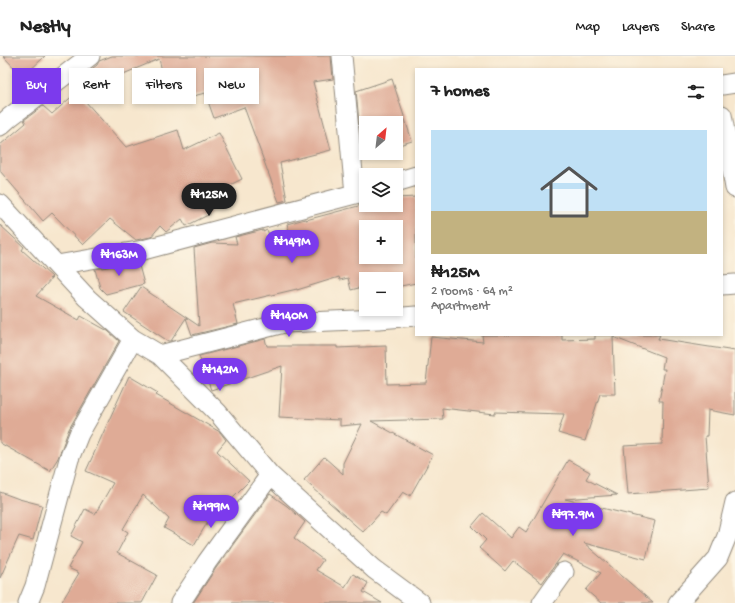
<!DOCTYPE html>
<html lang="en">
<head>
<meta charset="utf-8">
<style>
  :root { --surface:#fff; --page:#f6f6f6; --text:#222; --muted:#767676; --line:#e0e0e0; --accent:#7c3aed }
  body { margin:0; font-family:"Gochi Hand",sans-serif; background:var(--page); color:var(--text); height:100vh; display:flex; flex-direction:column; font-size:15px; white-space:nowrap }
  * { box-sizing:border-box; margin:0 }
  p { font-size:13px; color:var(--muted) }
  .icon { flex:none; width:22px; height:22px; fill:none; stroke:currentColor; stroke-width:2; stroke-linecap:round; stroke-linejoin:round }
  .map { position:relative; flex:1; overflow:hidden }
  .details { position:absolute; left:415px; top:12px; width:308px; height:268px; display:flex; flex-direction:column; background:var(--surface); border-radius:0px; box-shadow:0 2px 6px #0003 }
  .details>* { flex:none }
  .hud { position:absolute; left:12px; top:12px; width:343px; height:36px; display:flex; gap:8px }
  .needle { width:26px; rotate:28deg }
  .tools { position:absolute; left:359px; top:60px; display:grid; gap:8px }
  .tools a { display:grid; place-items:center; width:44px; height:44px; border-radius:0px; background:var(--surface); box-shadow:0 2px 6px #0003; font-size:20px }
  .price { position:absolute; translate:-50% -34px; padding:0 9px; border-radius:14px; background:var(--accent); color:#fff; font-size:13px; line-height:26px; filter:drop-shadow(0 1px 2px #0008) }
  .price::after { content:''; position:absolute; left:50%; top:24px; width:12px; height:9px; margin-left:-6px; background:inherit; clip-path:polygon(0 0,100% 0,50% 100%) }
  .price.selected { background:#222; color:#fff }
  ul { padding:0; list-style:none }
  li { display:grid; align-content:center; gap:8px; height:212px; padding:0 16px }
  li span { display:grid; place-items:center; height:124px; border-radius:0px; color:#555 }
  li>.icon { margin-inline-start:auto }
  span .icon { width:72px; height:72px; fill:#fffc; stroke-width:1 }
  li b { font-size:17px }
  h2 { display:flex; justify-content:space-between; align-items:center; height:48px; padding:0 16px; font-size:17px }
  .pill { padding:0 14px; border-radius:0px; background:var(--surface); box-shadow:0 2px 6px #0003; font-size:14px; line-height:36px }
  .pill.selected { background:var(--accent); color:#fff }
  header { display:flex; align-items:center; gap:24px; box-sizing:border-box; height:56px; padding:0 20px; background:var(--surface); border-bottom:1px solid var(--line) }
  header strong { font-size:19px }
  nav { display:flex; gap:22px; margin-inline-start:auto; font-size:14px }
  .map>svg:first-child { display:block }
  .building { fill:#dfab96; fill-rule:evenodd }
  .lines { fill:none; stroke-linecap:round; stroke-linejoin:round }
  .minor-casing { stroke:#91897c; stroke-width:21 }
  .minor { stroke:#fff; stroke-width:19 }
</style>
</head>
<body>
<header>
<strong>Nestly</strong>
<nav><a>Map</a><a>Layers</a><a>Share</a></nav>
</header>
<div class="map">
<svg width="735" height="547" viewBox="0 0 735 547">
  <rect width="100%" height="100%" fill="#fcf5e5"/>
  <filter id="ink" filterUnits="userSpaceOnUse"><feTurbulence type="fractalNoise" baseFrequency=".025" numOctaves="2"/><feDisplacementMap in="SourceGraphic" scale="8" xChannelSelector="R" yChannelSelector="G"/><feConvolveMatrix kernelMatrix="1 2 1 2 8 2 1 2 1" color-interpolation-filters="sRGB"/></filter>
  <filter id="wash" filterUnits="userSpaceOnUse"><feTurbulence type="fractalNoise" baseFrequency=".012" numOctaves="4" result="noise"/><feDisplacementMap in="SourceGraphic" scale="16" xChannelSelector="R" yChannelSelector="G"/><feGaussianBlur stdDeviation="0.9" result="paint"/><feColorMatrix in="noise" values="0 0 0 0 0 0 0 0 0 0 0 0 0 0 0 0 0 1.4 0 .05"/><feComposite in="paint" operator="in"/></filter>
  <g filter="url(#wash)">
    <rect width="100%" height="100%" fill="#f7e7ce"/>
    <g id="blocks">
      <!-- building -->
      <path class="building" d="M3 0H45L23 21Z
        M112 0H331L333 23 313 26 331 94 280 107 287 144 279 146 244 51 214 62 205 37 170 46 159 3 90 32 84 19 97 9 99 5Z
        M392 23 412 85 396 90V67H366V86L359 66 356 35Z
        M77 36 126 91 178 74 184 94 219 77 242 123 202 143 210 158 186 170 182 163 166 176 160 170 151 181 136 184 110 163 83 189 52 157 43 165 0 115V89L26 67 24 64 43 50 52 58Z
        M416 141V227L396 231V221L390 223H366V230L351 234 348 222 340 224 339 221 297 234V233L233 248 238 268 192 279 186 262 171 285H168L124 256 141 231 199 270 194 192 212 187 237 188 235 181 263 174V176L267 174 271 183 289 175 287 168 305 163 306 164 362 149H396V142ZM366 171H396V201H366Z
        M0 169 24 191 22 194 52 221 49 223 52 222 36 240 79 264 81 260 108 275 119 285 69 373 58 402 50 415 0 387Z
        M138 206 144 228 106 238 100 232 95 213Z
        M482 279H562V284L595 283V279H660L658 283 735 295V359L708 354 707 380H705L709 432 628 438 624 390 662 388 663 345H659L665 313H662L664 301 613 281 615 338H600L585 385 558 377 564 358 495 356V358L442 352 443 363 371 365 433 399 410 440 403 436 386 459 381 456 363 476 304 424 324 401 343 418V407L362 368 340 370V364L279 361 282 310 211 334 199 300 265 283 267 290H337V292L386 290 387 328 426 327 431 281 483 286Z
        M129 320 158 337 156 339 220 376 226 384 217 395 249 425 207 467 194 489 164 472 169 463 143 439 123 473 128 476 117 497 157 519 142 547H61L79 517 68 512 82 486 71 480 85 453 95 458 113 427 86 415Z
        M568 404 590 416 586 423 617 439 565 443 655 465 646 503 584 487 653 547H601L586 534 601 517 563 498 542 527 513 505 505 515 479 492 486 484 472 470 483 457 511 482 519 471 526 476Z
        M0 436 19 443 42 449 33 484 19 480 0 522Z
        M270 438 287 450 305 466 294 482 323 504 316 514 345 531 353 518 368 527 363 536 382 547H193L216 512 227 498 232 490Z"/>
    </g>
  </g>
  <g filter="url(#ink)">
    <use href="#blocks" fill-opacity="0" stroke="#91897c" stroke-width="1"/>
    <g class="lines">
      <defs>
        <path id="minor" d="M342 0 355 138
          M722 29 735 27
          M722 59 735 132
          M0 70 10 61 90 0
          M396 126 416 120
          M0 148 87 242 133 283 160 299 218 357 270 419 374 513 420 547
          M57 209 143 194 366 135
          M722 229 735 228
          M160 299 284 267 379 263 416 260
          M28 547 35 530 69 403 79 378 133 283
          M180 547 207 506 270 419
          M542 547 564 516
          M678 547 718 502 727 480 735 446"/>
      </defs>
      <!-- minor casing -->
      <use href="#minor" class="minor-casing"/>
      <!-- minor -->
      <use href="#minor" class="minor"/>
    </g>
  </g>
</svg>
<div class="tools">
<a><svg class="needle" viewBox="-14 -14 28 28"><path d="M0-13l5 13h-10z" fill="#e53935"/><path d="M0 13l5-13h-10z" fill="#767676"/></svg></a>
<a><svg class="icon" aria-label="layers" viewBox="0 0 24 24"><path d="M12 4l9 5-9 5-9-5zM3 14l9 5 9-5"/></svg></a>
<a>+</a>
<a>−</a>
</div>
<b class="price selected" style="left:209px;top:161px">₦125M</b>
<b class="price" style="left:292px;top:208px">₦149M</b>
<b class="price" style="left:119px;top:221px">₦163M</b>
<b class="price" style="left:289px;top:282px">₦140M</b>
<b class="price" style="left:220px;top:336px">₦142M</b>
<b class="price" style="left:211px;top:473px">₦199M</b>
<b class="price" style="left:573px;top:481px">₦97.9M</b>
<div class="hud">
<a class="pill selected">Buy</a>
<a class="pill">Rent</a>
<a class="pill">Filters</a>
<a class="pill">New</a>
</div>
<section class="details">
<h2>7 homes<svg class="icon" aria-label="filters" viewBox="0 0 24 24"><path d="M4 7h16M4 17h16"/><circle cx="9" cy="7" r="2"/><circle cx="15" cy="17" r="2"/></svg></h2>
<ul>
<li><span style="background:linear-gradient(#bfe0f5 65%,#c2b280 0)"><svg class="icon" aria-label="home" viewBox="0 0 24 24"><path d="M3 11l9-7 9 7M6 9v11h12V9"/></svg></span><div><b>₦125M</b><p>2 rooms · 64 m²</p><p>Apartment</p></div></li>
</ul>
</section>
</div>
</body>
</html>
